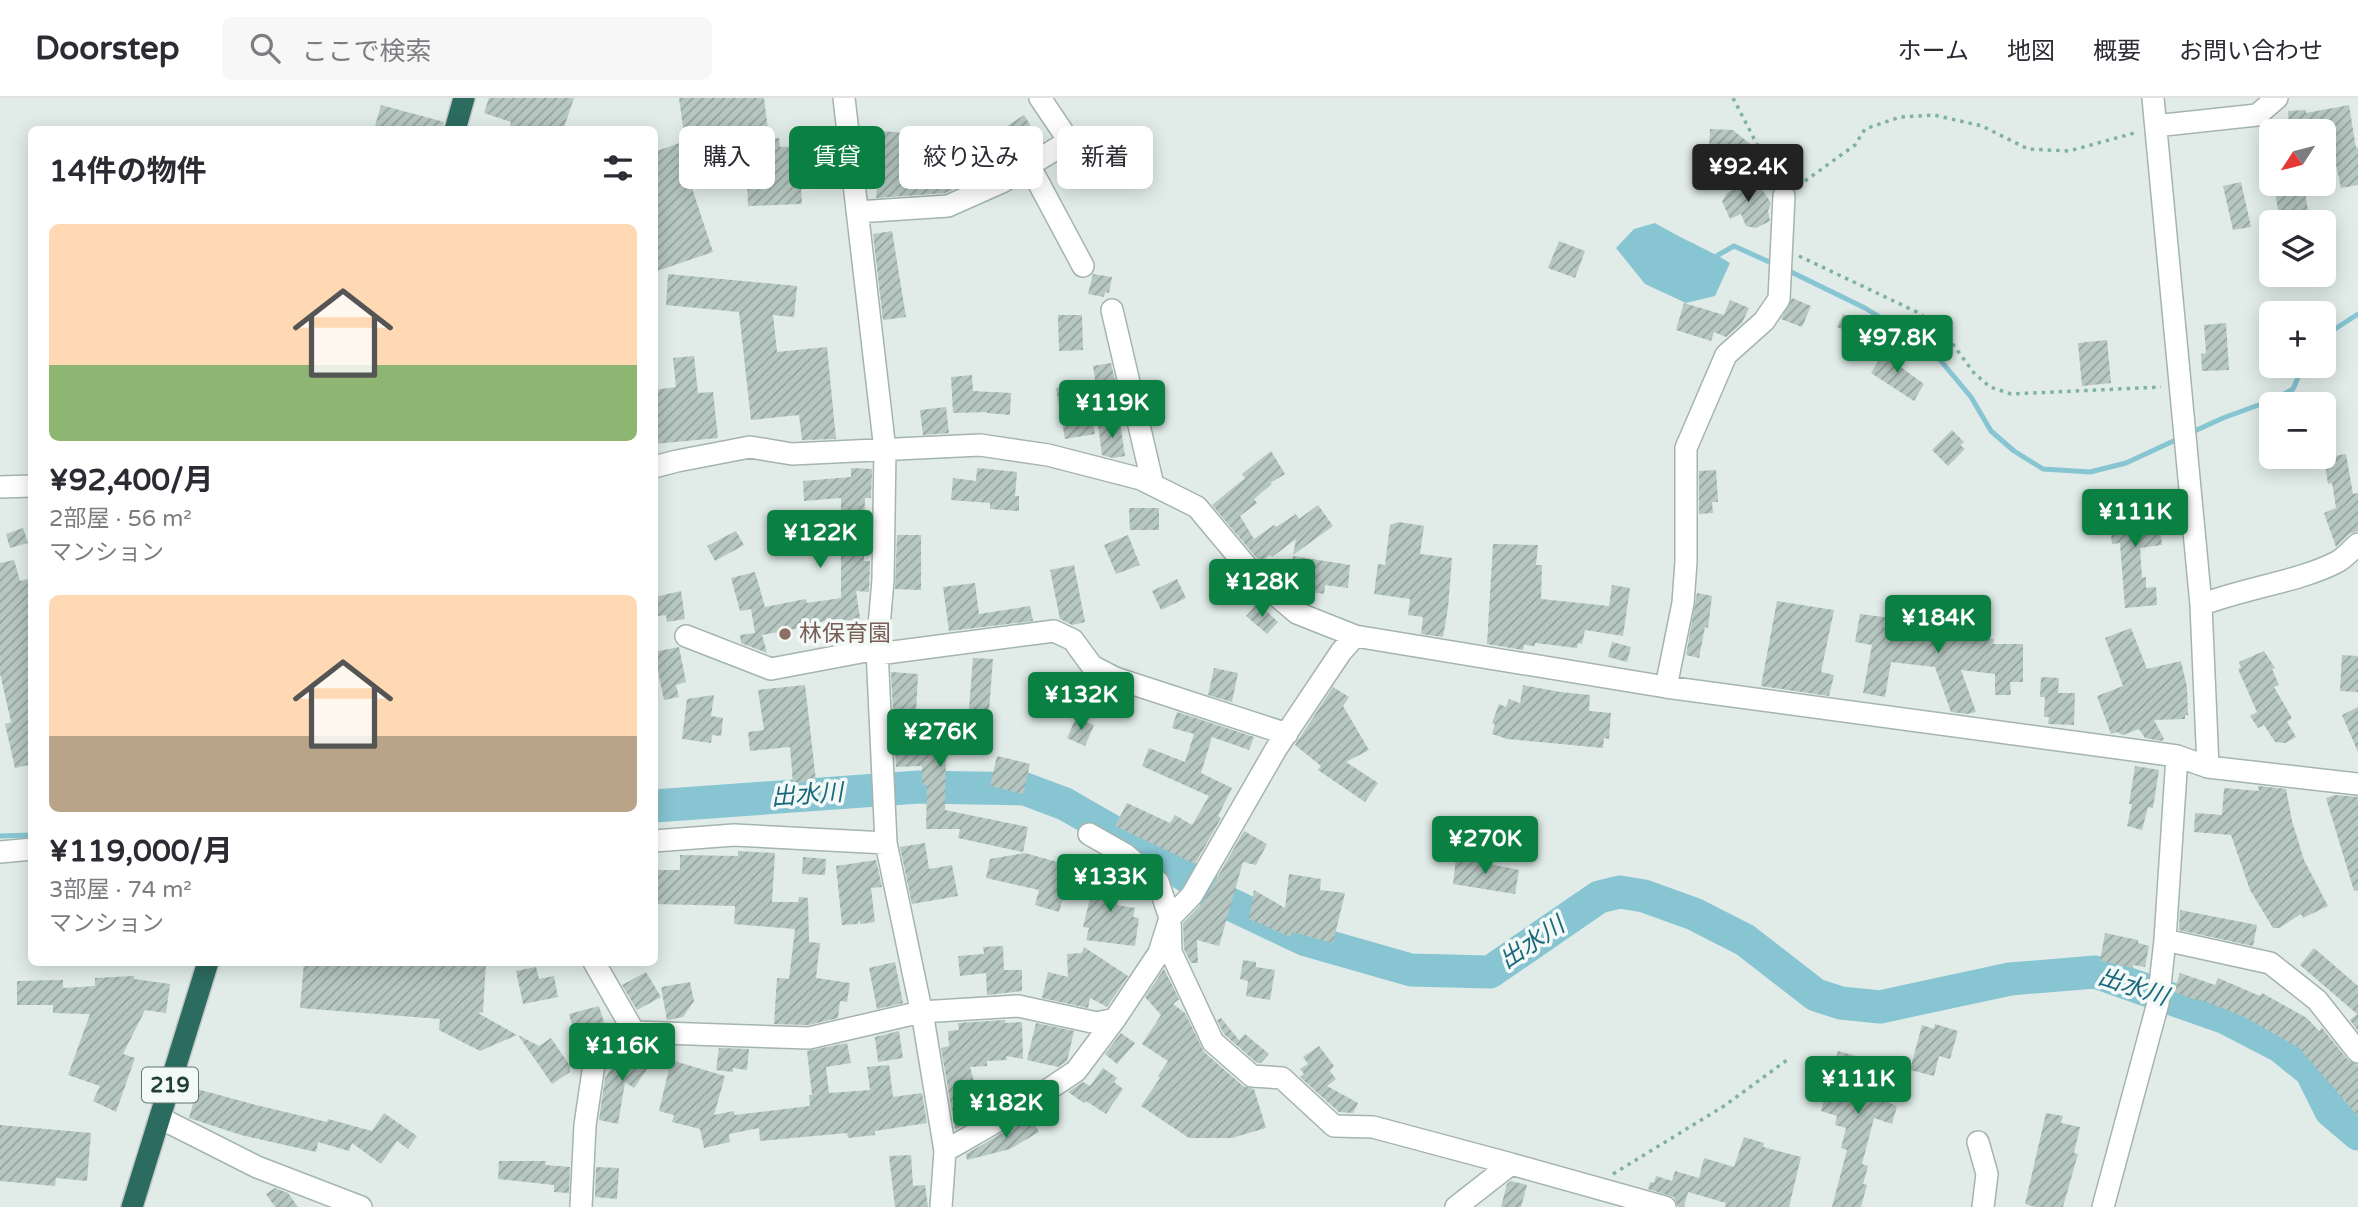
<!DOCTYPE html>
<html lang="ja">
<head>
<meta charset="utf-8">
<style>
  :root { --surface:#fff; --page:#f7f7f7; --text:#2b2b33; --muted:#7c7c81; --line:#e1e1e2; --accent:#0b8043 }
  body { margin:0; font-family:"Varela Round","Noto Sans JP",sans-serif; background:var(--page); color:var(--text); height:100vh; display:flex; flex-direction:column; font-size:26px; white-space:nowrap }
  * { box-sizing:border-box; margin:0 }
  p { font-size:23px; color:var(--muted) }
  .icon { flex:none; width:38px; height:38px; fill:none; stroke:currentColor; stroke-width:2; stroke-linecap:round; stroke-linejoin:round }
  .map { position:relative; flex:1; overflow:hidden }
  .sheet { position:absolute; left:28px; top:28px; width:630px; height:840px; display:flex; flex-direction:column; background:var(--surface); border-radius:10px; box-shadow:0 4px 18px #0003 }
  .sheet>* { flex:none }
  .guide { position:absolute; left:679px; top:28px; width:665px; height:63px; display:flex; gap:14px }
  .needle { width:46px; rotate:234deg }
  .fabs { position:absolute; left:2259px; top:21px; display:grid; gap:14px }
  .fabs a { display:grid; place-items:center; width:77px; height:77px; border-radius:10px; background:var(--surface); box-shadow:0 4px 18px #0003; font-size:35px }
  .price { position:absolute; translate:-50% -60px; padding:0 16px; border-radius:7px; background:var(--accent); color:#fff; font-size:23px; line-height:46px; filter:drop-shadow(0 2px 4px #0008) }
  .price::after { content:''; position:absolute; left:50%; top:42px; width:21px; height:16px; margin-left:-10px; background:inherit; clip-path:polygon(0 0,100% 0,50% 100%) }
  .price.active { background:#222; color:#fff }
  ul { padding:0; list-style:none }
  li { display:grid; align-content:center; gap:14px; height:371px; padding:0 21px }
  li span { display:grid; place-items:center; height:217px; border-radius:10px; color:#555 }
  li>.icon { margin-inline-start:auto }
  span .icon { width:126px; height:126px; fill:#fffc; stroke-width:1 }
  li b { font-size:30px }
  h2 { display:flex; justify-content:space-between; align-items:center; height:84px; padding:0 21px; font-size:30px }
  .tag { padding:0 24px; border-radius:10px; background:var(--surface); box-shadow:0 4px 18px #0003; font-size:24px; line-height:63px }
  .tag.active { background:var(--accent); color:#fff }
  header { display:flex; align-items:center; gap:42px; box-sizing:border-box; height:98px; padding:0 35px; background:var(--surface); border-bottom:2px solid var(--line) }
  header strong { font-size:33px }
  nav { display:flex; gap:38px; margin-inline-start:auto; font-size:24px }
  .search { width:490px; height:63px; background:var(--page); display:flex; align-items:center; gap:18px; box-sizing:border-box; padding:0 24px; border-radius:10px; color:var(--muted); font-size:26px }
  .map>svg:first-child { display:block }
  .water { fill:#87c5d3 }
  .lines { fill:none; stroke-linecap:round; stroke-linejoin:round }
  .stream { stroke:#87c5d3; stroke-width:5 }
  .river { stroke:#87c5d3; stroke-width:33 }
  .building { fill:url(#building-hatch) }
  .minor-casing { stroke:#a4b4af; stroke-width:24 }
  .highway-casing { stroke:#c1c9c7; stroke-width:24 }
  .path { stroke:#81b1a4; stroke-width:3.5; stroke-dasharray:3.5 5; stroke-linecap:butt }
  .minor { stroke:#fff; stroke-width:21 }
  .highway { stroke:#2c6b60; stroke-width:21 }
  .education-dot { fill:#8d6e63; stroke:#f2f9f6; stroke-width:2.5 }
  .labels { text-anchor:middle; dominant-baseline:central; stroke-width:7; stroke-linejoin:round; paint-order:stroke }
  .shield { fill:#f2f9f6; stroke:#607670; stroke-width:2 }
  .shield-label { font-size:21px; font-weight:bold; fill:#213e37 }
  .education-label { font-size:23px; fill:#785e54; stroke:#f2f9f6; text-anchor:start }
  .water-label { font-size:24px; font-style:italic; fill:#19687c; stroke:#f2f9f6 }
</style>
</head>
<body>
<header>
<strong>Doorstep</strong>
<div class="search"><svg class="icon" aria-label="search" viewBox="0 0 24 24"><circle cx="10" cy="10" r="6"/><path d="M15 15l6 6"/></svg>ここで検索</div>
<nav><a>ホーム</a><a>地図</a><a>概要</a><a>お問い合わせ</a></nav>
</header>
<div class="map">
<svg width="2358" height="1109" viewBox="0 0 2358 1109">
  <defs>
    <pattern id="building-hatch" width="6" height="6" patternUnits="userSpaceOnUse" patternTransform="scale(1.75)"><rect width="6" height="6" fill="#b7c7c1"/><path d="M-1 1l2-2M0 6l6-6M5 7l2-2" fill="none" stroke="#94a39e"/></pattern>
  </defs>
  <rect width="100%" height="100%" fill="#e1ece8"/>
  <!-- water -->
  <path class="water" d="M1655 125C1680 140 1705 150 1730 165L1715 198 1686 205 1645 186 1616 150 1634 131Z"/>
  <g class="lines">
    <!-- stream -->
    <path class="stream" d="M1713 160 1734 148 1776 167
      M1785 171 1865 210 1931 251 1971 299 1991 333 2014 353 2043 371 2090 374 2126 365 2180 340
      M2324 238 2358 216
      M2188 336 2223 320 2275 301 2293 291 2303 268
      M0 738 32 737"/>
    <!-- river -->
    <path class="river" d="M654 708 919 689 1025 691 1065 706 1157 759 1228 805 1306 842 1411 872 1490 874 1599 799 1620 794 1644 798 1694 816 1745 842 1816 897 1841 905 1880 909 2010 881 2095 874 2226 920 2280 948 2311 973 2331 1013 2358 1036"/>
  </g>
  <!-- building -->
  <path class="building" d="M489 0H574L563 32H509L511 24 484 15Z
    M679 0H764L769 40H779L780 49 799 48 802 106 748 108 746 53 684 66 713 154 654 174V54L685 43Z
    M381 7 444 24 442 32H374Z
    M2349 7 2356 50 2358 49V87L2341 90 2329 33H2289L2288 13 2306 12V15Z
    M1024 17 1041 44 1015 60 998 34Z
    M1710 31 1733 32 1761 55 1709 51Z
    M881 33 921 36V42L959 49 952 92 945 95 876 100 879 67 868 66 869 43 881 44Z
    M1096 50 1113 78 1095 89 1078 62Z
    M1754 79 1771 105 1768 113 1770 123 1756 130 1746 128 1741 116 1730 121 1722 103 1727 95Z
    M2241 84 2251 129 2233 132 2223 88Z
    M2304 89 2310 124H2280L2275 93Z
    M892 133 906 219 883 222 873 136Z
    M1559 143 1585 153 1575 180 1548 170Z
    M668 176 797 188 794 219 773 217 777 254 827 249 836 341 802 342 799 317 751 322 739 214 666 207Z
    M1093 176 1112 179 1109 195 1105 194 1104 199 1088 196Z
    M1792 200 1811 208 1802 229 1781 221Z
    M1730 202 1749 210 1742 225 1726 239 1714 234 1711 243 1676 232 1684 205 1724 217Z
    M1843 216 1863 225 1858 238 1837 229Z
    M1058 217H1082L1083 252 1059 253Z
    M2226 225 2229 272 2202 273 2201 256 2206 255 2204 227Z
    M2107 242 2111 285 2082 288 2078 245Z
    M1887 249 1903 259 1898 267 1924 286 1914 303 1871 275Z
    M694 258 698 295 713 294 718 340 654 346V292L676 289 673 260Z
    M1111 265 1115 283 1096 287 1093 268Z
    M972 277 973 293 1011 295 1010 317 987 315V314L953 315 951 279Z
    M1086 285 1095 336 1065 341 1056 290Z
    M946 309 949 335 923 337 920 312Z
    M1120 324 1125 358 1113 360 1102 357 1098 327Z
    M1952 332 1964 344 1960 347 1965 351 1948 368 1932 352Z
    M1271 353 1285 376 1270 385 1272 386 1254 401 1257 405 1240 418 1254 441 1274 427 1276 429 1296 416 1299 421 1318 407 1333 428 1293 457 1296 441 1272 459 1270 457 1260 464 1212 407 1245 380 1242 376Z
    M2346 356 2353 396 2358 395V433L2349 436 2336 449 2324 415 2336 410 2332 385 2328 386 2324 360Z
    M851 370 872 371 871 400H865L864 433V463H870L869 494 856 493 861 527H866L865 540 842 544V521L811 525 812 528 762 537 767 555 741 545 740 537 755 535 751 511 740 513 731 480 755 474 765 509 806 501 807 505 841 500V400L804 403 803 383 851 379Z
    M977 370 1017 374 1015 398H1019V413L990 411V405L951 402 953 380 976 383Z
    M1716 372 1718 404H1712L1713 415 1699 416V373Z
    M2148 404 2150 422 2159 421 2162 447 2140 450 2142 480 2146 479V490L2156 489 2157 507 2125 510 2120 445 2112 446 2108 409Z
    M1129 410H1159V432H1130Z
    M1399 424 1424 428 1420 456 1452 460 1448 510 1443 539 1421 536 1423 519 1408 517 1410 501 1374 496 1378 466 1385 467 1390 427Z
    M23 430 28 445 10 450 6 436Z
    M736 433 744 447 715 463 707 448Z
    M897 437H921V492L895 491Z
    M1128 437 1140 467 1116 476 1104 447Z
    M1493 446 1538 447 1536 467H1542L1541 501 1609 508 1612 487 1630 490 1623 538 1585 532 1582 546 1578 545 1577 550 1535 545V548L1524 547 1523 552 1487 546Z
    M1293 458 1350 467 1348 490 1325 487 1324 496 1300 492 1301 484 1295 483 1296 477 1290 476Z
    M14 462 20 483 32 480V666L15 670 5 626 11 624 0 575V465Z
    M1074 467 1085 524 1072 527 1060 521 1050 472Z
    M1177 481 1186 500 1161 512 1152 493Z
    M975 485 979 516 1030 508 1033 523 949 533 943 489Z
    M681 493 685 521 667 524 666 517 658 518 655 499Z
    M1697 495 1712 498 1708 530 1705 529 1699 560 1686 557Z
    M1777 503 1834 512 1821 574 1834 577 1829 598 1761 588Z
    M1258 505 1278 524 1267 536 1246 518Z
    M1860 516 1914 523 1915 518 1986 527 1984 540 1994 541 1993 546H2023V584H2010L2011 597H1995V576L1961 572 1976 614 1967 616 1951 614 1935 569 1891 564 1885 599 1863 595 1872 547 1855 544Z
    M2131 530 2147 571 2181 563 2187 589 2188 617H2185V621L2154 622 2164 641 2161 643 2145 640 2139 631 2123 637 2117 634 2111 636 2097 598 2123 588 2105 540Z
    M1612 544 1631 549 1627 564 1608 559Z
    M679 549 686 584 676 587 679 599 664 602 654 554Z
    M2264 553 2275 570 2272 571 2279 587 2274 589 2292 620 2287 624 2296 639 2285 645 2275 644 2264 627 2258 630 2250 618 2257 614 2238 571 2241 570 2239 564Z
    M2342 557 2358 558V594L2340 593Z
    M973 560 993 561 989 612 969 611Z
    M1214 570 1238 575 1232 604 1208 597Z
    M891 574 918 576 916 616 953 621 950 645 946 644 945 712 1028 729 1023 754 958 740 960 731H926L927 687H922V668L896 669Z
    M2041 579 2059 580 2058 595H2075L2074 627 2048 626 2049 619H2044L2045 599H2040Z
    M805 587 816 683 793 685 790 649 750 653 748 634 764 632 758 592Z
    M1523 587 1560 594 1590 597 1589 613 1611 615 1609 641 1604 640 1603 650 1507 641 1492 636 1495 626 1492 625 1499 606 1506 609 1509 601 1520 605Z
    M1333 589 1349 599 1343 608 1369 652 1346 664 1378 685 1365 704 1318 672 1321 668 1295 647Z
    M714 597 711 618 723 620 721 638 712 637 711 645 682 641 687 601Z
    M2358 609V654L2342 617Z
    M1177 614 1254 639 1249 652 1212 639 1201 675 1232 690 1218 718 1221 720 1195 766 1115 728 1127 705 1170 725 1175 717 1192 727 1209 698 1142 668 1149 650 1185 664 1194 636 1172 630Z
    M1076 620 1094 627 1085 648 1067 640Z
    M997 658 1030 666 1023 696 990 688Z
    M2135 668 2159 672 2153 710 2148 709 2142 732 2127 728 2132 706H2129Z
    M2258 688 2286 691 2292 723 2304 762 2328 808 2303 820 2301 816 2279 830H2273L2250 792 2231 737 2194 734 2195 715 2222 717 2224 690 2259 693Z
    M2335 697 2358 699V792L2354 793 2326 700Z
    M1244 733 1267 746 1256 767 1243 764 1219 848 1197 842 1198 865H1191L1184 851 1183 825 1203 804Z
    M925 745 929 771 952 767 958 798 912 806 900 749Z
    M738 753 775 755 772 804H798L799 799 808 800 809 844 820 845 816 880 850 885 847 904 840 903 838 920 808 927 774 926 777 880 789 881 795 831 734 826 735 808 654 806V772H680V757L738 758Z
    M1025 755 1072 768 1059 814 1035 807 1039 792 986 780 990 761Z
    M803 759 826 761 825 777 802 776Z
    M1456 760 1485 764V765L1519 772 1515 796 1453 786Z
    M876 762 882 789 871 790 875 824 860 826 859 821 858 826 842 827 836 768Z
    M1096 775 1123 781 1117 807 1135 810 1133 819 1139 820 1135 848 1086 842 1089 830 1083 829Z
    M1289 776 1321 781 1320 792 1345 795 1333 845 1292 834 1290 839 1249 821 1254 792 1285 810Z
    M2180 812 2257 827 2253 848 2179 832Z
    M2105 835 2138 842V845L2149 848 2145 869 2133 867V870L2100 863Z
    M1003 848 1004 872H1022V893L987 897 986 875 960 878 958 858 984 856 983 849Z
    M1084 849 1128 878 1107 909 1090 900 1088 910 1042 900 1048 874 1068 879 1067 856 1082 855Z
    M2314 850 2358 888V933L2350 922 2357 916 2300 867Z
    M1243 862 1256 864V869L1275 872 1270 902 1246 898 1248 883 1240 881Z
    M304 864H486L483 914 478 915 517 937 480 953 439 932 440 921 300 910Z
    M895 864 903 905 877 911 869 870Z
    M536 869 539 881 554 878 558 899 523 906 516 873Z
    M1164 871 1179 901 1173 906 1185 915 1204 954 1243 988 1254 991 1266 1030 1232 1040H1189L1141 1008 1160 980 1158 978 1168 963 1142 946 1161 917 1145 899Z
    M646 874 661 899 637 912 622 887Z
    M2180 875 2215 887 2218 880 2260 898 2262 895 2307 920 2319 933 2322 930 2348 962 2358 967V1018L2299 950 2246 920 2199 901V903L2174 894Z
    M134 878V881L170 886 166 915 145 912 123 956 135 960 116 1014 93 1003 100 988 68 977 90 916 53 915V907H17V883L63 882V890L95 888V880Z
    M690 884 694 903 683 919 667 922 661 889Z
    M599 908 608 938 599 945 579 951 569 916Z
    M1221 920 1239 942 1245 936 1269 956 1261 965H1257L1224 936 1217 922Z
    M1005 922V925L1022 924 1023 961 1006 958 1007 962 987 963V968L970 969 979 1002 1016 990 1018 996 955 1032 941 950 949 948 948 933 959 932 958 925Z
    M1036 925 1074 933 1067 963 1058 969 1027 962Z
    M1935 926 1958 933 1950 961 1939 958 1934 978 1910 972 1922 927 1934 931Z
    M899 933 903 960 878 964 875 939Z
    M1121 935 1135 945 1117 966 1105 956Z
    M518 937 539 948 551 940 570 968V974L552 986Z
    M847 945 851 965 826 969 829 995 870 992 867 969 889 967 893 999 922 995 927 1025 875 1033V1037L848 1040 847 1035 760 1043 759 1030 729 1036 730 1044 704 1050 700 1031 672 1024 674 1017 659 1013 671 962 725 978 714 1017 734 1013 735 1017 810 1008 809 997H812L807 953Z
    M1319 948 1334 968 1330 973 1336 981 1327 988 1358 1005 1353 1015 1339 1014 1300 979 1304 976 1300 971 1308 966 1303 959Z
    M640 950 655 960 634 990 625 984 618 1026 599 1022 605 980 614 967 630 954 634 958Z
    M719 950 749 951 747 972 733 970V974L716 972Z
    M1838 953 1899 970 1889 1005 1897 1008 1892 1026 1874 1020 1862 1066 1868 1068 1863 1086 1867 1087 1861 1109H1832L1847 1052 1841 1050 1846 1030 1835 1027 1837 1018 1821 1013Z
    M1103 970 1117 980 1114 984 1123 991 1106 1016 1086 1003 1084 1005 1068 994 1083 984 1090 988Z
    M197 991 256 1007 327 1024 328 1021 372 1033 384 1015 417 1038 408 1051 397 1043 381 1066 352 1045 349 1053 318 1044 316 1054 241 1037 189 1020Z
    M2046 1015 2063 1018 2061 1025 2080 1029 2074 1055 2078 1056 2063 1109H2035L2025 1106Z
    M1030 1019 1039 1034 1010 1051 967 1062 966 1056Z
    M0 1027 91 1035 87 1083 56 1080 55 1088 0 1083Z
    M1744 1039 1764 1045 1763 1049 1801 1059 1789 1109H1725L1726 1105 1688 1094 1684 1109H1678L1674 1099 1648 1091 1650 1084 1654 1085 1656 1078 1672 1083 1675 1073 1699 1080 1704 1060 1734 1069Z
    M911 1057 913 1088 925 1087 928 1109H895L889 1058Z
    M499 1063H546L545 1067 570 1069 569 1095 554 1094V1087L498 1081Z
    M596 1069 619 1070 617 1101 595 1099Z
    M1511 1083 1527 1087 1521 1109H1501L1507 1086Z
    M275 1090 288 1095 298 1109H275L266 1096Z"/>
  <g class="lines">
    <defs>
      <path id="minor" d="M844 0 885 352 883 482 877 551 886 745 924 926 945 1053 941 1109
        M2153 0 2201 507 2208 669
        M2164 27 2257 17 2277 0
        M1029 67 1083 168
        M857 114 948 108 1002 84 1069 43 1040 0
        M1112 212 1153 387
        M654 369 677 363 750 349 792 356 980 347 1048 357 1141 381 1197 409 1258 482 1297 515 1355 538 1666 589 2177 658 2208 669 2358 686
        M0 389 32 388
        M2201 507C2244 490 2298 484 2337 464 2345 460 2351 452 2358 446
        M686 538 771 571 877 551
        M1355 538 1341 554 1276 651 1192 797 1170 820 1171 854 1213 944 1252 978 1282 980 1334 1028 1373 1029 1511 1066
        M878 556 1054 533 1073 542 1092 568 1115 580 1287 636
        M1666 589 1683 505 1686 464V350L1726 257 1764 223 1779 201 1784 98
        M654 743 734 737 886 745
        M0 754 32 751
        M2165 842 2270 865 2317 902 2358 954
        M634 934 809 940 921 914 1018 908 1097 925 1115 921
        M160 1020 257 1069 361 1109
        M1978 1044 1987 1076 1983 1109
        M945 1053 1025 1007 1076 973 1115 921 1159 855 1170 820 1158 784 1126 757 1089 736
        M581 1109 585 1027 594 966 634 934 594 864
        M1456 1109 1511 1066 1665 1109
        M2103 1109 2158 905 2165 842 2177 658"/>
      <path id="highway" d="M455 32 464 0
        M132 1109 208 864"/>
    </defs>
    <!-- minor casing -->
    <use href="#minor" class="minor-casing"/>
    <!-- highway casing -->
    <use href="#highway" class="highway-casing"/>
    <!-- path -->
    <path class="path" d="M1733 0 1775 81
      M1798 88 1855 47 1865 31 1900 19 1934 17 1982 28 2028 51 2069 53 2138 34
      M1799 158 1919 215 1946 237 1974 275 1990 289 2011 296 2161 289
      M1613 1076 1724 1008 1787 962"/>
    <!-- minor -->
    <use href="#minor" class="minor"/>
    <!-- highway -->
    <use href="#highway" class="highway"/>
  </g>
  <!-- markers -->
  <circle class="education-dot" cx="785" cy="536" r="7"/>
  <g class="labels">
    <!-- shield labels -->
    <rect class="shield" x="142" y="969.5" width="56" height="35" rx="5"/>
    <g class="shield-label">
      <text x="170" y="987">219</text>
    </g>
    <!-- education labels -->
    <g class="education-label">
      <text x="799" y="536">林保育園</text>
    </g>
    <!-- water labels -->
    <g class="water-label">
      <text transform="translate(807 697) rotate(-4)">出水川</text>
      <text transform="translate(1532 845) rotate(-34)">出水川</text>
      <text transform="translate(2133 889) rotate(18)">出水川</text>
    </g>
  </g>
</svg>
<div class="fabs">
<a><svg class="needle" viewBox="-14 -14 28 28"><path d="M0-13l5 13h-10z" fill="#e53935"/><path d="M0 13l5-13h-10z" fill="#7c7c81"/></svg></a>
<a><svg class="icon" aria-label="layers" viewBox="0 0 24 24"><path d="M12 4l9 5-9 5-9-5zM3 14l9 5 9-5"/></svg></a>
<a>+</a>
<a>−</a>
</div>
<b class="price active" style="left:1748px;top:106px">¥92.4K</b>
<b class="price" style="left:1897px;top:277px">¥97.8K</b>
<b class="price" style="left:1112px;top:342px">¥119K</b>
<b class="price" style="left:2135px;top:451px">¥111K</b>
<b class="price" style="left:820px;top:472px">¥122K</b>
<b class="price" style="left:1262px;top:521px">¥128K</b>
<b class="price" style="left:1938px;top:557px">¥184K</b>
<b class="price" style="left:1081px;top:634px">¥132K</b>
<b class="price" style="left:940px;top:671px">¥276K</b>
<b class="price" style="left:1485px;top:778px">¥270K</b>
<b class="price" style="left:1110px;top:816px">¥133K</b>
<b class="price" style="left:622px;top:985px">¥116K</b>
<b class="price" style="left:1858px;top:1018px">¥111K</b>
<b class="price" style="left:1006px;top:1042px">¥182K</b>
<div class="guide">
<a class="tag">購入</a>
<a class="tag active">賃貸</a>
<a class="tag">絞り込み</a>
<a class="tag">新着</a>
</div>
<section class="sheet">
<h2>14件の物件<svg class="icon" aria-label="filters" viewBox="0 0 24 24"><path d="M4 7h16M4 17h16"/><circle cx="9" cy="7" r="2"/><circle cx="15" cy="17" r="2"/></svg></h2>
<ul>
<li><span style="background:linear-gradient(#ffd9b3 65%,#8fb573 0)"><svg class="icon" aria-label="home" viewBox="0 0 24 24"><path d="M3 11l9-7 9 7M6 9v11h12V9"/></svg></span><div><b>¥92,400/月</b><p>2部屋 · 56 m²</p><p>マンション</p></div></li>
<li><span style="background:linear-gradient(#ffd9b3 65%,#b9a48a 0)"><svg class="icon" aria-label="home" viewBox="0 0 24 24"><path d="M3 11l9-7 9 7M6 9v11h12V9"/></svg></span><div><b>¥119,000/月</b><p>3部屋 · 74 m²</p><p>マンション</p></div></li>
</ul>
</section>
</div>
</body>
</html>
